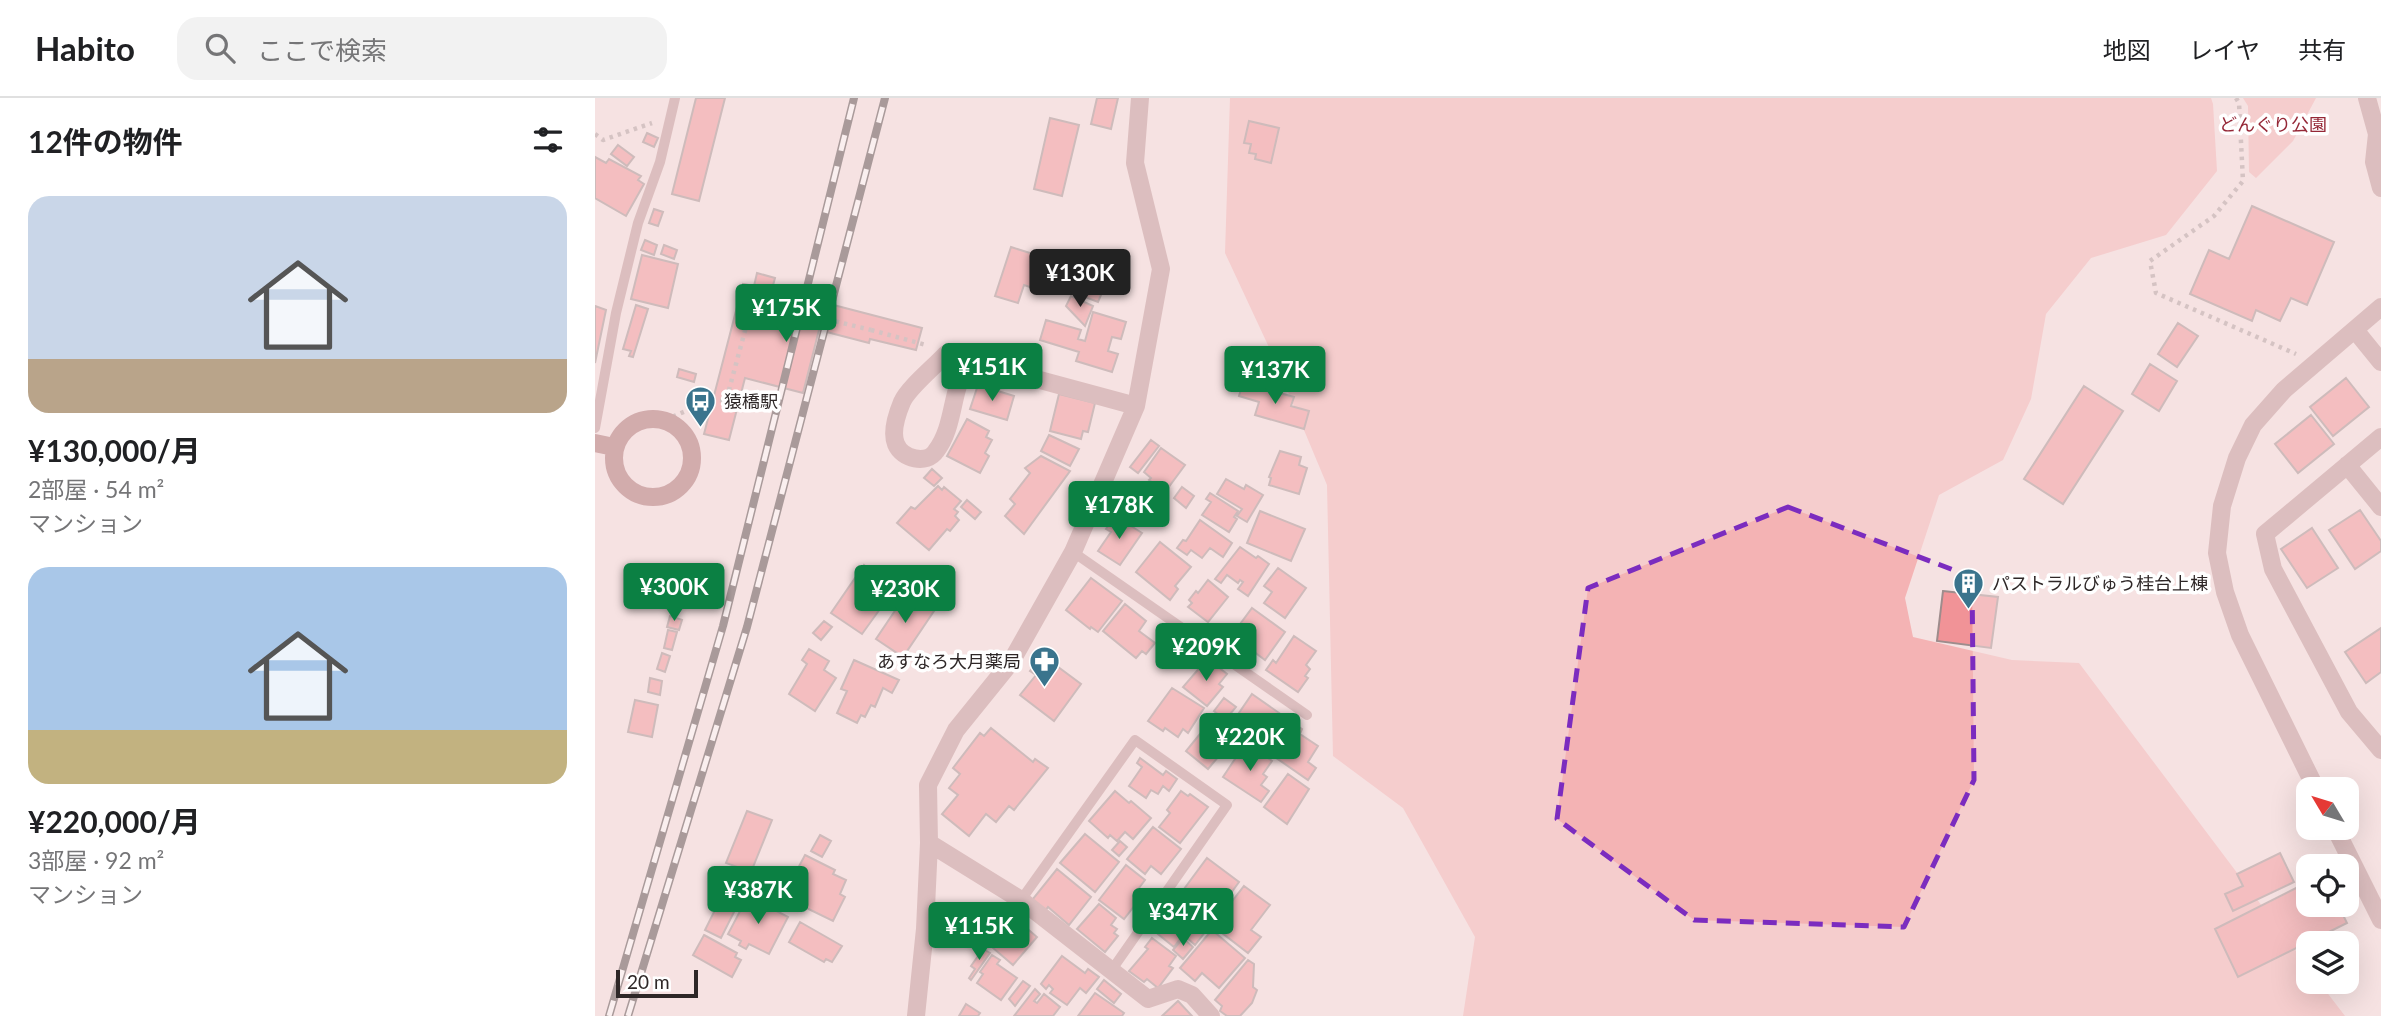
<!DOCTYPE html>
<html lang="ja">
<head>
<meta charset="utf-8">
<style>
  :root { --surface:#fff; --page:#f2f2f2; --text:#202124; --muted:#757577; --line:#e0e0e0; --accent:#0b8043 }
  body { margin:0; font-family:Lato,"Noto Sans JP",sans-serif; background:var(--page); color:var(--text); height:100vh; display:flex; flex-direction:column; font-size:26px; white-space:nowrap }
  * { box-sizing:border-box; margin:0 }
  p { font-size:23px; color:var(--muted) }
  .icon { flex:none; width:38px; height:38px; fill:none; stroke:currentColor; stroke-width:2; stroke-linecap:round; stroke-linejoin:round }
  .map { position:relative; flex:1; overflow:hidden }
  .drawer { display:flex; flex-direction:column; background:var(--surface); width:595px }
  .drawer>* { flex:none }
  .needle { width:46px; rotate:308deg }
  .tools { position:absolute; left:1701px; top:679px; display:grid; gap:14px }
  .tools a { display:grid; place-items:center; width:63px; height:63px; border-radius:14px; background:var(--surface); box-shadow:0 7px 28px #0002; font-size:35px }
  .scale { position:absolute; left:21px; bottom:18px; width:82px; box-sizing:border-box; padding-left:7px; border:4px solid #2e2727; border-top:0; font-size:19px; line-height:24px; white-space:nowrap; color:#2e2727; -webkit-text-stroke:5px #fff; paint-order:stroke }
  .price { position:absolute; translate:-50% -60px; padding:0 16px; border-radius:7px; background:var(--accent); color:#fff; font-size:23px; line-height:46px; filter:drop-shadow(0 2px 4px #0008) }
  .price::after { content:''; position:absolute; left:50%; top:42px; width:21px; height:16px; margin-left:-10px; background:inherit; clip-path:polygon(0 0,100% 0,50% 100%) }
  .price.on { background:#222; color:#fff }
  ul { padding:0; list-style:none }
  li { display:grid; align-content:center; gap:14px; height:371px; padding:0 28px }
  li span { display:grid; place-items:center; height:217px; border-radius:21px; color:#555 }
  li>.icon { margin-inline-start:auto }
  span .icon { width:126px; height:126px; fill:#fffc; stroke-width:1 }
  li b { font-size:30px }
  h2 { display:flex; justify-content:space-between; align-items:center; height:84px; padding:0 28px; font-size:30px }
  header { display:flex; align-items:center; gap:42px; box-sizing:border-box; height:98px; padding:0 35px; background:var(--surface); border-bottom:2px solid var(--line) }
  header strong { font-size:33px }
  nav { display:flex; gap:38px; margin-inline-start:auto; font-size:24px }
  .search { width:490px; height:63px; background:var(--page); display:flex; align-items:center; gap:18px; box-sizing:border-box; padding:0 24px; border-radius:21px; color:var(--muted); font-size:26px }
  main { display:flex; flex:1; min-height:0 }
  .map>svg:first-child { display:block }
  .green { fill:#f4b3b4 }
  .building { fill:#f19397; stroke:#9e8c8c; stroke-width:2 }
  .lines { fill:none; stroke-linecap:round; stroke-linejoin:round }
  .path { stroke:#ad9e9e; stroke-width:4.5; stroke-dasharray:3.5 5; stroke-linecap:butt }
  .service { stroke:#bd9394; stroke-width:10 }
  .minor { stroke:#bd9394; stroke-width:18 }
  .tertiary { stroke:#bd9394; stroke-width:18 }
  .secondary { stroke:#a66a6c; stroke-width:18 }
  .rail-casing { stroke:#4d4444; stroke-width:8 }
  .rail { stroke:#fff; stroke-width:5; stroke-dasharray:16; stroke-linecap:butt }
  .path-bridge { stroke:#ad9e9e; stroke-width:4.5; stroke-dasharray:3.5 5; stroke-linecap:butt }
  .marked { fill:none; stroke:#7b2cbf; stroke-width:5; stroke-dasharray:14 9; stroke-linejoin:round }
  .labels { text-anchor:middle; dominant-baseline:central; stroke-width:7; stroke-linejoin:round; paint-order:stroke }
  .park-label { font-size:18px; fill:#952837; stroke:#fff }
  .poi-label { font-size:18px; fill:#2e2727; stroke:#fff; text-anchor:start }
</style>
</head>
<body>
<header>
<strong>Habito</strong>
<div class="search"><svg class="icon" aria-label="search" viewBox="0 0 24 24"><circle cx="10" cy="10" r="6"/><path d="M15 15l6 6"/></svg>ここで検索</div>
<nav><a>地図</a><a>レイヤ</a><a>共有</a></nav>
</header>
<main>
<section class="drawer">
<h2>12件の物件<svg class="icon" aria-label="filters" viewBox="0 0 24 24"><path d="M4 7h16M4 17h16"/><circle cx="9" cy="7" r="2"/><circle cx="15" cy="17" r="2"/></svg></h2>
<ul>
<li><span style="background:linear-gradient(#c9d6e8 75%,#b9a48a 0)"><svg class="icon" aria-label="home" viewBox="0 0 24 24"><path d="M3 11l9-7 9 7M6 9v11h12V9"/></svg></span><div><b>¥130,000/月</b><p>2部屋 · 54 m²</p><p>マンション</p></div></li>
<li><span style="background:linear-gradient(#a9c7e8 75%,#c2b280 0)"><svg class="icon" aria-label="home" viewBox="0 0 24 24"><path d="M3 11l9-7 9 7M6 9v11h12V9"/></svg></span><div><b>¥220,000/月</b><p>3部屋 · 92 m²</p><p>マンション</p></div></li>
</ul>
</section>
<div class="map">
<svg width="1786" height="918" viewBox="0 0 1786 918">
  <rect width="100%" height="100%" fill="#f5e2e2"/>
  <!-- green -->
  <path class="green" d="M635 0H1616L1618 6 1622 73 1571 137 1496 160 1451 216 1436 301 1408 362 1344 397 1310 500 1318 539 1417 562 1484 565 1713 869V884H1724L1750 918H868L880 839 808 710 738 658 732 387 678 258 630 155Z
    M1648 0H1721L1698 43 1661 80 1654 74 1653 8Z"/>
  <!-- building -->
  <path class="building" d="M101 0H130L104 103 77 96Z
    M502 0H523L516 31 496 26Z
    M455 20 484 27 467 98 439 91Z
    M654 23 684 30 676 65 660 61 661 56 654 55 656 46 649 45Z
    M52 35 63 40 59 49 48 44Z
    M23 47 39 59 32 68 16 56Z
    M0 59 11 65 14 61 46 78 43 82 49 86 31 118 0 100Z
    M1657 108 1739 144 1712 207 1696 200 1685 223 1661 212 1657 223 1595 196 1614 152 1634 161Z
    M59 111 68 114 63 128 54 125Z
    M50 142 62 147 59 157 46 152Z
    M69 147 82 152 79 161 66 156Z
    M416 149 454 161 444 192 429 187 423 205 400 198Z
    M47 157 83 166 73 210 36 201Z
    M485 168 495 172 497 168 515 176 503 204 474 193Z
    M162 175 180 180 177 191 327 230 321 252 275 241 274 245 224 232 208 295 150 280 134 342 109 336 148 186 159 188Z
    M476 198 498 208 490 228 471 208Z
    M41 207 53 211 38 259 34 258 36 253 28 251Z
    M0 208 11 212 0 265Z
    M498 214 531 224 526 241 517 239 513 253 523 256 517 274 481 263 484 254 445 242 451 222 486 232 483 241 490 243Z
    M1583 225 1603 238 1582 269 1563 256Z
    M1555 266 1582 283 1564 313 1537 296Z
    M84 271 101 276 99 284 82 279Z
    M1751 280 1774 309 1738 338 1715 309Z
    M648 285 699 299 696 308 714 313 709 331 660 317 664 304 644 298Z
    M383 287 419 298 412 322 375 311Z
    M1489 288 1528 313 1468 406 1429 381Z
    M464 296 500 305 493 334 488 333 486 341 455 333Z
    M1716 317 1739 346 1703 375 1680 346Z
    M372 321 394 333 391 339 397 342 390 355 394 358 385 375 352 358Z
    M454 337 484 351 475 368 446 353Z
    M556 342 564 348 543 375 535 369Z
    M566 350 590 367 570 394 554 382 556 380 549 374Z
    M685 353 706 359 704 367 712 370 704 396 674 387 676 380 674 379Z
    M446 358 475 373 429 436 410 418 420 406 415 401 435 375 430 370Z
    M337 371 347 380 339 388 329 380Z
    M631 381 649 391 651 387 668 397 652 424 642 418 647 411 622 396Z
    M343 388 347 392 349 389 366 403 359 411 363 414 360 418 364 422 355 433 352 431 334 452 302 425 316 409 320 411Z
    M587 389 599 398 591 410 579 400Z
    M615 395 643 413 639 419 642 421 634 434 607 417 616 404 611 401Z
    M372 402 386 414 380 421 366 409Z
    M1765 412 1786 443V453L1760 471 1734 432Z
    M665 413 710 431 696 463 652 445Z
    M520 418 547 435 525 467 503 453 516 434 511 431Z
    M605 422 637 445 628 459 615 450 607 460 596 452 592 457 582 450 588 442 591 443Z
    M1717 430 1743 470 1712 490 1686 451Z
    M565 444 596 469 580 488 583 491 575 502 541 474Z
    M645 449 661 460 663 458 674 466 653 498 643 491 648 484 645 482 643 485 632 477 626 485 620 481Z
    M269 467 295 486 290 494 295 497 267 536 236 515Z
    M683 470 711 490 690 520 669 505 677 494 669 488Z
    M496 480 527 503 503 534 496 529 495 531 471 512Z
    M613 482 633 499 613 524 593 509 597 505 594 502 601 493 603 495Z
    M1348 493 1403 499 1396 550 1342 543Z
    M312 495 339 513 308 559 281 541Z
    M530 506 551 523 544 533 560 545 551 556 547 553 541 560 508 533Z
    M657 510 690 534 670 562 637 537Z
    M75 518 87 522 84 532 72 529Z
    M229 523 237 529 226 542 218 535Z
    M1786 530V574L1771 585 1750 554Z
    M73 532 82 534 77 552 69 550Z
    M699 538 721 553 711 567 715 571 710 578 713 580 703 594 671 572 678 562 681 565Z
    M214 551 234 563 229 572 241 580 220 613 194 596 212 566 207 562Z
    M67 555 75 558 70 574 62 571Z
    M447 557 486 586 459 623 425 597 441 577 435 573Z
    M259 562 304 582 297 595 288 590 280 609 276 607 270 619 266 617 262 625 242 615 252 593 246 591Z
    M611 565 615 569 618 565 632 576 624 586 628 589 612 608 588 589 607 567 609 568Z
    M55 580 67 583 65 597 53 594Z
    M577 590 609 610 593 635 588 631 583 639 570 630 568 633 553 623Z
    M657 596 707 631 705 636 723 648 713 664 721 670 713 682 635 628Z
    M629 600 641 609 630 622 619 613Z
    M40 602 63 607 57 639 33 634Z
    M618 620 640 639 613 671 591 653Z
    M396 630 438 664 440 661 453 670 419 712 414 708 401 724 391 716 374 738 347 716 363 697 354 690 365 676 358 670 385 635 389 638Z
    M655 647 677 663 668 676 672 679 666 687 674 693 666 704 628 679 644 655 648 658Z
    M545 660 568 677 571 673 582 681 574 693 568 688 563 696 556 692 551 700 534 688 547 669 542 665Z
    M693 676 714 691 692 726 669 709Z
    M520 693 534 705 536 703 556 720 538 741 530 734 522 743 515 737 513 740 494 723Z
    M586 693 593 698 595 696 613 709 585 745 564 729 575 715 572 712Z
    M152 713 177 722 156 774 131 765Z
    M558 729 586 751 566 776 556 768 550 776 532 761Z
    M490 736 524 764 500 794 465 765Z
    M225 737 236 743 227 759 216 753Z
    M525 743 532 749 524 758 517 752Z
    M1685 755 1699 784 1638 813 1630 796 1648 788 1642 776Z
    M210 757 240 772 238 776 251 782 245 796 250 799 238 823 195 802 210 778 201 774Z
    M612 760 644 784 626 809 614 801 611 806 589 791Z
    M531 767 550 782 538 798 543 803 529 821 504 802Z
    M462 771 496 799 474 827 453 809 450 813 437 802Z
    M167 774 195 789 185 807 157 792Z
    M1713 784V807H1743L1752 825 1643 879 1620 831Z
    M128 786 148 796 126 840 110 832 128 796 124 794Z
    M649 788 675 807 656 832 666 839 653 855 618 828Z
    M153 798 193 819 174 856 154 846 151 851 144 847 146 843 133 836Z
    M504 806 521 820 516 827 522 831 519 835 523 838 510 854 482 831Z
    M576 811 596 826 579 849 563 836 569 828 566 825Z
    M415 816 442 839 418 867 391 844Z
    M205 824 247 848 237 864 231 861 229 864 194 844Z
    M600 827 610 834 600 847 591 839Z
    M617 832 650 860 624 890 607 875 600 883 585 870Z
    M109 837 142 855 140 859 146 862 137 879 98 857Z
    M557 840 581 858 574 868 578 870 563 890 552 881 549 884 534 873 553 851 550 849Z
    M588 840 598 849 588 861 578 852Z
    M388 851 395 855 376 882 374 880 380 871 376 868Z
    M397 857 405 862 402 866 422 880 406 902 382 885 388 876 385 874Z
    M467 858 490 875 493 871 504 879 491 895 485 890 472 907 455 895 458 891 454 887 451 891 446 886Z
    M653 862 659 866 658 889 662 892 657 905 645 918H632L625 913 627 908 620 902Z
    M509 882 526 896 519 905 502 891Z
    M428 883 435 888 420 908 414 901Z
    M440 891 445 896 439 903 442 905 449 896 465 909 458 918H419Z
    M500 895 529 915 527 918H483Z
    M583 903 597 918H567Z
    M371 906 385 915 383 918H364Z"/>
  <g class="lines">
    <!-- path -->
    <path class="path" d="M1641 0 1644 5 1648 83 1619 118 1555 163 1561 195 1701 256
      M0 36 8 42 57 25
      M276 232 331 247
      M70 322 119 301 131 303 158 203"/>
    <!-- service -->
    <path class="service" d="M0 330 21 215 43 125 65 64 80 0
      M478 454 712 617
      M426 802 540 642 632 707 516 873"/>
    <!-- minor -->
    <path class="minor" d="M1772 0 1782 36 1779 64 1786 90
      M375 263 351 256C339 269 313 290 307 304 302 316 296 334 301 346 307 361 332 367 341 353 361 327 355 289 375 263L541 308
      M1786 339 1670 436 1678 471 1754 614 1786 652
      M1752 367 1786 409
      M334 745 426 802 553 901 583 891 597 897 616 918
      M321 918 330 831 334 745 333 687 361 632 416 564 478 454 541 308 566 171 540 65 545 0"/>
    <!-- tertiary -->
    <path class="tertiary" d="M1760 232 1786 264
      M1721 691 1645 537 1630 494 1622 455 1627 408 1642 360 1658 327 1689 292 1786 209
      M1740 730 1786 822"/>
    <!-- secondary -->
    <path class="secondary" d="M19 360a39 39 0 1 1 78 0a39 39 0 1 1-78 0Z
      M0 345 19 349"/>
    <defs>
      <path id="rail" d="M14 918 128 528 259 0
        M33 918 152 529 290 0"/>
    </defs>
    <!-- rail casing -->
    <use href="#rail" class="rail-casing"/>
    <!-- rail -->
    <use href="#rail" class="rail"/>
    <!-- path-bridge -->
    <path class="path-bridge" d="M158 203 276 232"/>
  </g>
  <!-- marked area -->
  <path d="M0 0H1786V918H0ZM1193 409 1377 479 1379 682 1309 829 1099 822 962 721 993 490Z" fill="#f5e2e2" fill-opacity=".55" fill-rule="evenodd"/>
  <path class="marked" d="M1193 409 1377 479 1379 682 1309 829 1099 822 962 721 993 490Z"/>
  <!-- icons -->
  <defs>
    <symbol id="bus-pin" viewBox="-11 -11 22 30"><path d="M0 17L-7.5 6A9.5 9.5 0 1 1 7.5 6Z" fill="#3a748d" stroke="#fff"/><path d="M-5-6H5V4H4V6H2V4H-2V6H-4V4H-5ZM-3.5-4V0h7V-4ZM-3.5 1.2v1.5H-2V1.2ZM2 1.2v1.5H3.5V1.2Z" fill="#fff"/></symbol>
    <symbol id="building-pin" viewBox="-11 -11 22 30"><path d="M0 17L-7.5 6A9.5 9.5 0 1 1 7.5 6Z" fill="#3a748d" stroke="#fff"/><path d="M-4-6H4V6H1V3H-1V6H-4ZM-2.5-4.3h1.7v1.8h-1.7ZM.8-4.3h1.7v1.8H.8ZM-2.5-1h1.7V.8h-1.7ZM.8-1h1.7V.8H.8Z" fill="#fff"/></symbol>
    <symbol id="pharmacy-pin" viewBox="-11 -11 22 30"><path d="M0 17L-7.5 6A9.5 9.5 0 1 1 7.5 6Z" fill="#3a748d" stroke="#fff"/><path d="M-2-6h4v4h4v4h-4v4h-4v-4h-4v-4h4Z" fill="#fff"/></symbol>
  </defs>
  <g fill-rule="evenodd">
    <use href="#bus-pin" x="88" y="286" width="35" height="47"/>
    <use href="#building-pin" x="1356" y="468" width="35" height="47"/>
    <use href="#pharmacy-pin" x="432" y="546" width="35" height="47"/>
  </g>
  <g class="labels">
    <!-- park labels -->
    <g class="park-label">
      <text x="1678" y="26">どんぐり公園</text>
    </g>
    <!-- poi labels -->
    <g class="poi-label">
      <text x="129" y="303">猿橋駅</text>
      <text x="1397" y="485">パストラルびゅう桂台上棟</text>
      <text x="426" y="563" text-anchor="end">あすなろ大月薬局</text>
    </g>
  </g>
</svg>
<div class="tools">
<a><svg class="needle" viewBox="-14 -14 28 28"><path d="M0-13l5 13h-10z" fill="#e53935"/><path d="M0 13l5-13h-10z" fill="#757577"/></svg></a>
<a><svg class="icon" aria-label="locate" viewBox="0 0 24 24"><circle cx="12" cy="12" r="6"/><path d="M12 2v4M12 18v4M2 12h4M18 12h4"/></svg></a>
<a><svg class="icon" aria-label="layers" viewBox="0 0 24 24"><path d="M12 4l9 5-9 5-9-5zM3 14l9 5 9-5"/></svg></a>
</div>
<div class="scale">20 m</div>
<b class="price on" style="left:485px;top:211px">¥130K</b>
<b class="price" style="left:191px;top:246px">¥175K</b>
<b class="price" style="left:397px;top:305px">¥151K</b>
<b class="price" style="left:680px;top:308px">¥137K</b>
<b class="price" style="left:524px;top:443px">¥178K</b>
<b class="price" style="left:79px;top:525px">¥300K</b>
<b class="price" style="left:310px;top:527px">¥230K</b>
<b class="price" style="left:611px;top:585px">¥209K</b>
<b class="price" style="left:655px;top:675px">¥220K</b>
<b class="price" style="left:163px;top:828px">¥387K</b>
<b class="price" style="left:588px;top:850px">¥347K</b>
<b class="price" style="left:384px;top:864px">¥115K</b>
</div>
</main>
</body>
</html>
